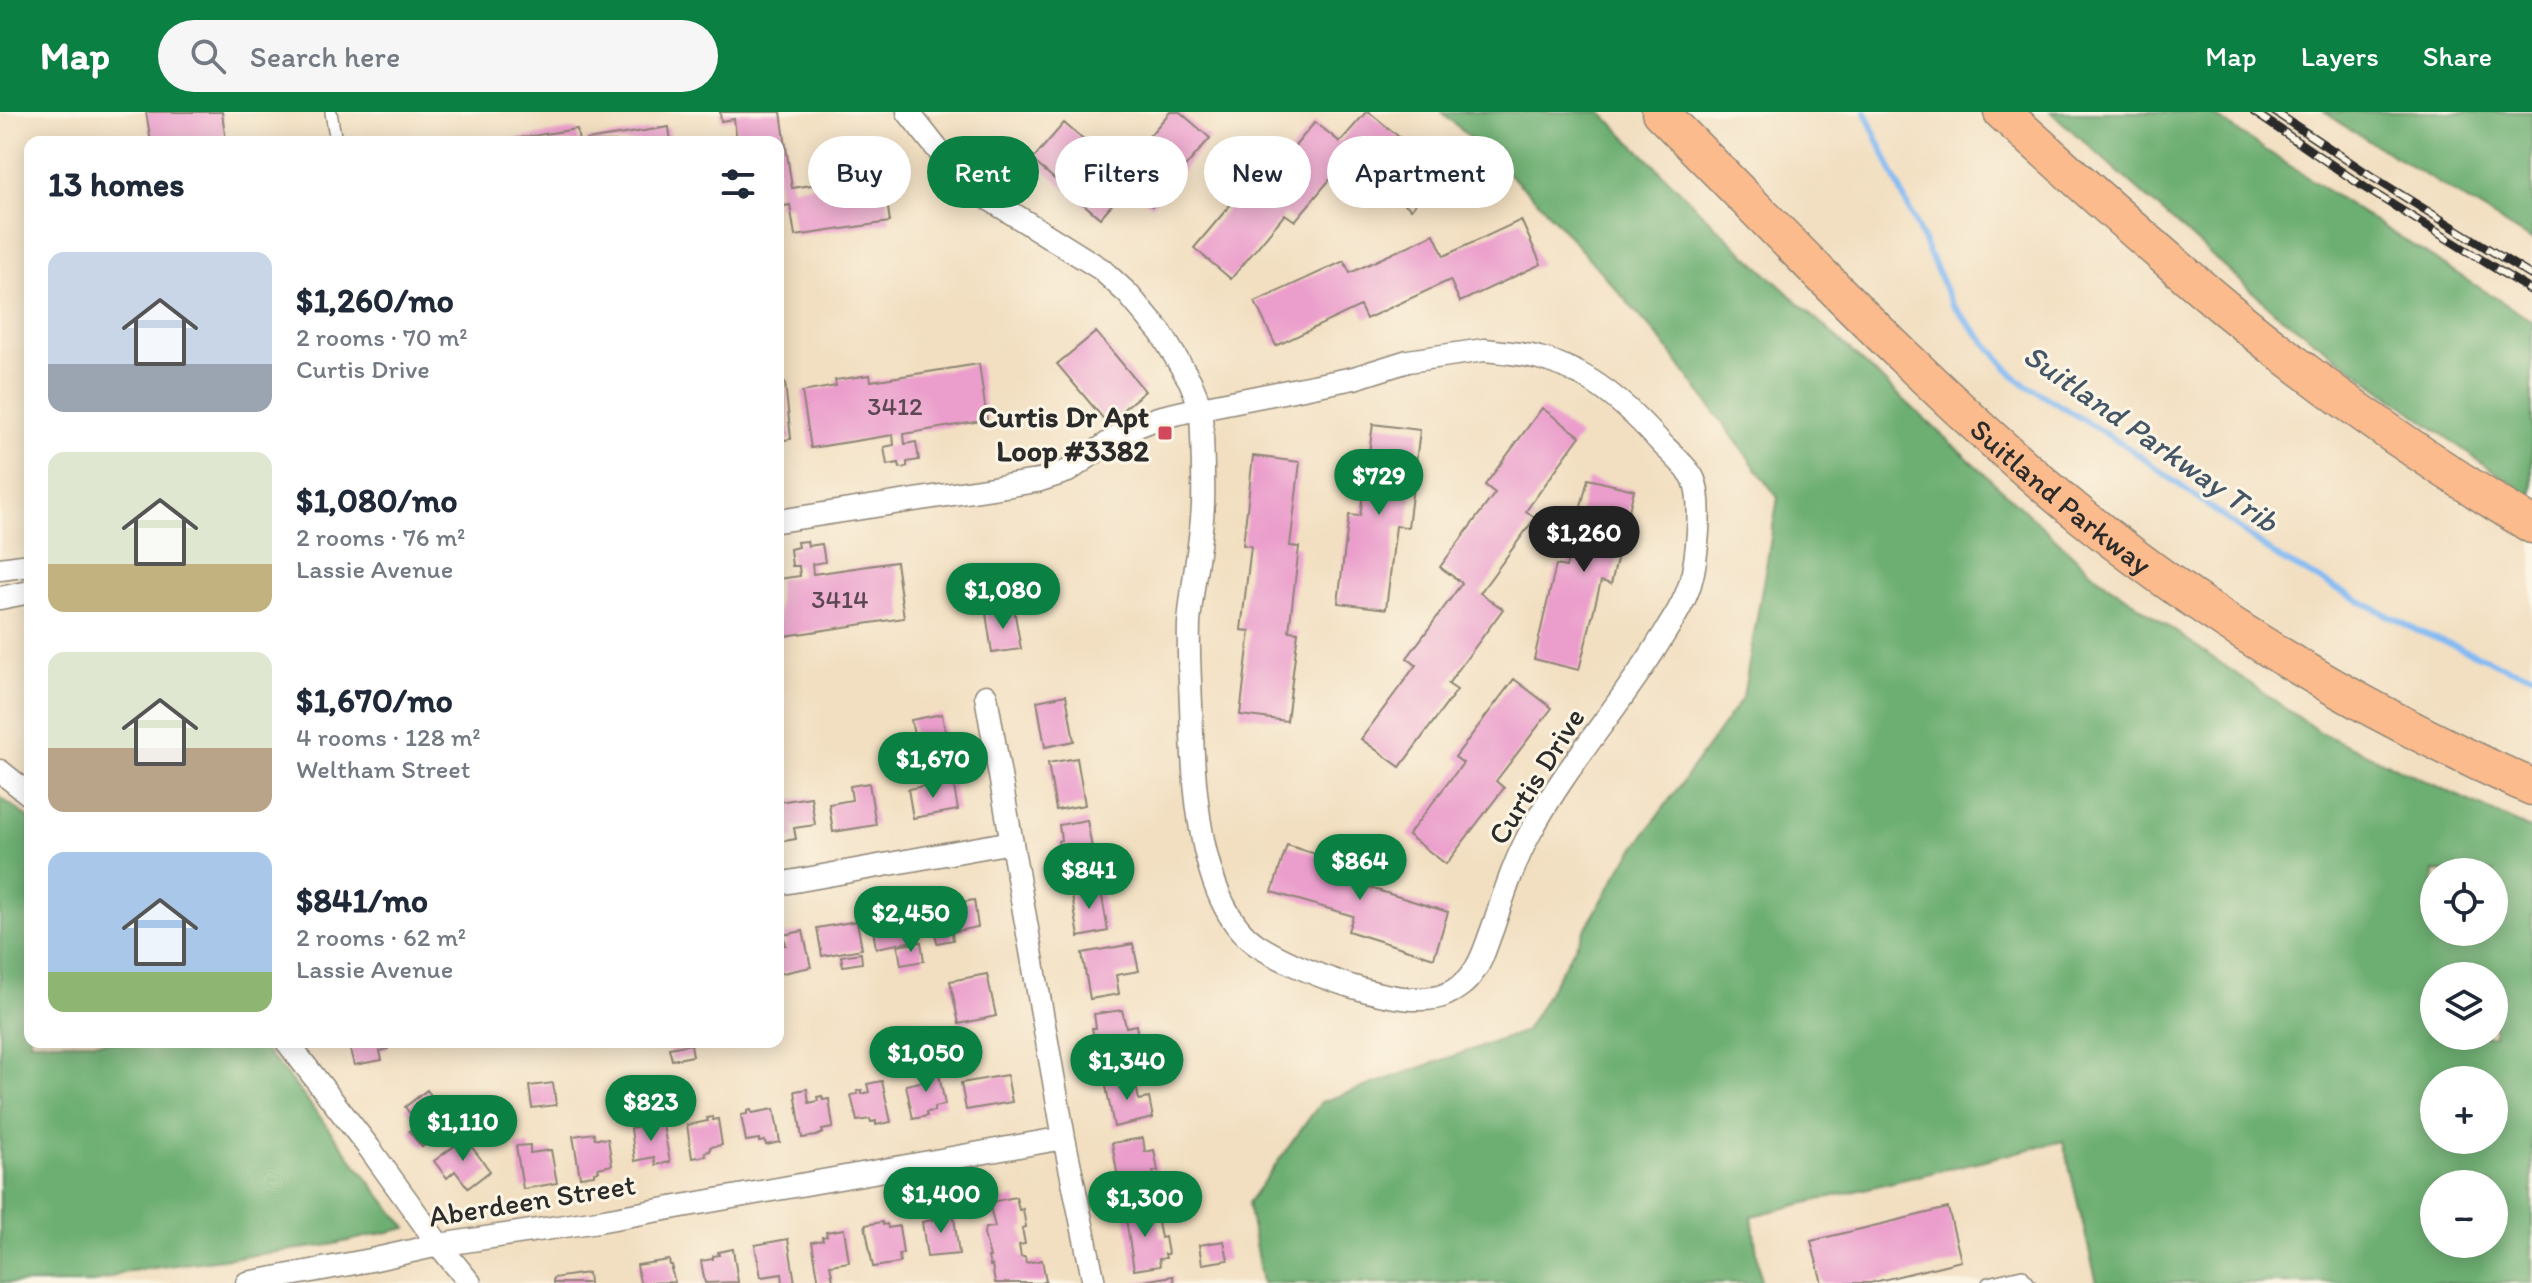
<!DOCTYPE html>
<html lang="en">
<head>
<meta charset="utf-8">
<style>
  :root { --surface:#fff; --page:#f6f6f7; --text:#1f2937; --muted:#747a83; --accent:#0b8043 }
  body { margin:0; font-family:Itim,sans-serif; background:var(--page); color:var(--text); height:100vh; display:flex; flex-direction:column; font-size:30px; white-space:nowrap }
  * { box-sizing:border-box; margin:0 }
  p { font-size:26px; color:var(--muted) }
  .icon { flex:none; width:44px; height:44px; fill:none; stroke:currentColor; stroke-width:2; stroke-linecap:round; stroke-linejoin:round }
  .map { position:relative; flex:1; overflow:hidden }
  .details { position:absolute; left:24px; top:24px; width:760px; height:912px; display:flex; flex-direction:column; background:var(--surface); border-radius:16px; box-shadow:0 4px 20px #0003 }
  .details>* { flex:none }
  .hud { position:absolute; left:808px; top:24px; width:760px; height:72px; display:flex; gap:16px }
  .controls { position:absolute; left:2420px; top:746px; display:grid; gap:16px }
  .controls a { display:grid; place-items:center; width:88px; height:88px; border-radius:50%; background:var(--surface); box-shadow:0 4px 20px #0003; font-size:40px }
  .price { position:absolute; translate:-50% -68px; padding:0 18px; border-radius:28px; background:var(--accent); color:#fff; font-size:26px; line-height:52px; filter:drop-shadow(0 2px 4px #0008) }
  .price::after { content:''; position:absolute; left:50%; top:48px; width:24px; height:18px; margin-left:-12px; background:inherit; clip-path:polygon(0 0,100% 0,50% 100%) }
  .price.on { background:#222; color:#fff }
  ul { padding:0; list-style:none }
  li { display:flex; align-items:center; gap:24px; height:200px; padding:0 24px }
  li span { display:grid; place-items:center; flex:none; width:224px; height:160px; border-radius:16px; color:#555 }
  li>.icon { margin-inline-start:auto }
  span .icon { width:96px; height:96px; fill:#fffc; stroke-width:1 }
  li b { font-size:34px }
  h2 { display:flex; justify-content:space-between; align-items:center; height:96px; padding:0 24px; font-size:34px }
  .chip { padding:0 28px; border-radius:36px; background:var(--surface); box-shadow:0 4px 20px #0003; font-size:28px; line-height:72px }
  .chip.on { background:var(--accent); color:#fff }
  header { display:flex; align-items:center; gap:48px; box-sizing:border-box; height:112px; padding:0 40px; background:var(--accent); color:#fff }
  header strong { font-size:38px }
  nav { display:flex; gap:44px; margin-inline-start:auto; font-size:28px }
  .search { width:560px; height:72px; background:var(--page); display:flex; align-items:center; gap:20px; box-sizing:border-box; padding:0 28px; border-radius:44px; color:var(--muted); font-size:30px }
  .map>svg:first-child { display:block }
  .forest { fill:#6daf72; stroke:#4c6d4e; stroke-width:2; fill-rule:evenodd }
  .lines { fill:none; stroke-linecap:round; stroke-linejoin:round }
  .stream { stroke:#83baf3; stroke-width:6 }
  .building { fill:#eb9ecc }
  .service-casing { stroke:#8e8576; stroke-width:14 }
  .minor-casing { stroke:#8e8576; stroke-width:25 }
  .trunk-casing { stroke:#8e8576; stroke-width:39 }
  .service { stroke:#fff; stroke-width:11 }
  .minor { stroke:#fff; stroke-width:22 }
  .trunk { stroke:#fbbb8d; stroke-width:36 }
  .rail-casing { stroke:#2b2b2b; stroke-width:9 }
  .rail { stroke:#fcf5e5; stroke-width:6; stroke-dasharray:18; stroke-linecap:butt }
  .poi-dot { fill:#d1495b; stroke:#fcf5e5; stroke-width:3 }
  .labels { text-anchor:middle; dominant-baseline:central; stroke-width:6; stroke-linejoin:round; paint-order:stroke }
  .number-label { font-size:26px; fill:#5b4853 }
  .poi-label { font-size:30px; font-weight:bold; fill:#2b2b2b; stroke:#fcf5e5; text-anchor:end }
  .street-label { font-size:30px; fill:#2b2b2b; stroke:#fcf5e5 }
  .water-label { font-size:32px; font-style:italic; fill:#455667; stroke:#fcf5e5 }
</style>
</head>
<body>
<header>
<strong>Map</strong>
<div class="search"><svg class="icon" aria-label="search" viewBox="0 0 24 24"><circle cx="10" cy="10" r="6"/><path d="M15 15l6 6"/></svg>Search here</div>
<nav><a>Map</a><a>Layers</a><a>Share</a></nav>
</header>
<div class="map">
<svg width="2532" height="1171" viewBox="0 0 2532 1171">
  <rect width="100%" height="100%" fill="#fcf5e5"/>
  <filter id="ink" filterUnits="userSpaceOnUse"><feTurbulence type="fractalNoise" baseFrequency=".0125" numOctaves="2"/><feDisplacementMap in="SourceGraphic" scale="16" xChannelSelector="R" yChannelSelector="G"/><feConvolveMatrix kernelMatrix="1 2 1 2 8 2 1 2 1" color-interpolation-filters="sRGB"/></filter>
  <filter id="wash" filterUnits="userSpaceOnUse"><feTurbulence type="fractalNoise" baseFrequency=".006" numOctaves="4" result="noise"/><feDisplacementMap in="SourceGraphic" scale="32" xChannelSelector="R" yChannelSelector="G"/><feGaussianBlur stdDeviation="1.8" result="paint"/><feColorMatrix in="noise" values="0 0 0 0 0 0 0 0 0 0 0 0 0 0 0 0 0 1.4 0 .05"/><feComposite in="paint" operator="in"/></filter>
  <g filter="url(#wash)">
    <rect width="100%" height="100%" fill="#f2dfc1"/>
    <!-- forest -->
    <path class="forest" d="M1442 0H1601L1717 116 2097 465 2321 621 2532 718V1171H2097L2063 1029 1752 1104 1761 1171H1262L1248 1091 1321 990 1526 919 1622 754 1743 585 1778 386 1662 229 1539 90ZM2434 760H2494V820H2434ZM2494 864V924H2434V864ZM2434 968H2494V1028H2434ZM2434 1072H2494V1132H2434Z
      M2051 0H2208L2360 100 2532 209V385L2476 347 2275 200Z
      M2325 0H2532V128L2349 17Z
      M0 685 30 707V930H257C312 988 355 1056 407 1116L330 1133 130 1159 93 1171H0Z"/>
    <g class="lines">
      <!-- stream -->
      <path class="stream" d="M1865 0 1952 192 2018 268 2129 336 2282 448 2418 519 2511 557 2532 562"/>
    </g>
    <g id="blocks">
      <!-- building -->
      <path class="building" d="M146 0H222L226 30H151Z
        M720 0H781L792 76 883 62 890 110 795 124 790 93 778 95V30H737L734 7 721 9Z
        M1170 0H1180L1210 26 1152 94 1128 74 1100 106 1032 48 1064 11 1119 59Z
        M1366 0H1369L1441 60 1411 97 1349 45 1295 109 1285 102 1231 167 1194 136 1252 67 1261 75 1315 10 1340 30Z
        M669 15 671 30H586V28Z
        M577 17 579 30H506V28Z
        M1521 108 1541 152 1460 190 1450 168 1366 207 1360 194 1276 234 1255 190 1344 149 1350 161 1434 122 1444 144Z
        M1096 220 1145 279 1107 311 1057 252Z
        M979 252 987 308 904 322 905 332 916 330 919 348 907 350V355L900 356 899 351 887 353 884 335 894 333 893 323 811 336 802 280 836 274 835 268 870 263 871 269Z
        M778 271H785L791 327 778 329Z
        M1542 296 1580 324 1526 399 1535 406 1480 481 1503 497 1448 572 1457 578 1400 655 1361 627 1416 553 1407 546 1462 471 1440 455 1495 381 1485 373Z
        M1373 312 1420 318 1408 415 1396 414 1386 497 1338 491 1349 403 1360 404Z
        M1253 344 1300 350 1290 434 1299 435 1289 519 1298 520 1287 609 1240 603 1250 519 1241 518 1251 434 1243 433Z
        M1588 367 1634 378 1611 472 1601 469 1579 558 1534 547 1556 453 1566 455Z
        M807 429 808 434 822 432 825 450 812 452 813 462 896 450 904 506 778 525V467L800 464 799 454H792L790 437 798 435 797 430Z
        M1014 497 1021 537 992 541 986 501Z
        M1514 567 1552 596 1496 669 1504 676 1446 752 1408 723 1463 651 1455 645Z
        M1066 583 1074 629 1045 635 1037 589Z
        M942 602 949 643 919 648 911 608Z
        M1077 646 1085 693 1056 698 1048 651Z
        M953 669 958 698 913 706 908 677Z
        M869 671 876 713 833 720 829 692 852 688 850 674Z
        M811 685 815 713 794 716 796 727 778 730V690Z
        M1087 708 1096 759 1068 764 1067 757 1064 758 1058 729 1061 728 1059 713Z
        M1287 733 1372 760 1367 775 1448 800 1434 846 1348 819 1353 804 1272 780Z
        M1100 773 1108 819 1079 825 1071 778Z
        M974 788 978 815 952 820 953 828 937 831 931 796Z
        M913 799 919 828 876 836 871 806Z
        M857 809 862 837 822 844 817 816Z
        M803 819 811 855 778 862V834L786 833 783 823Z
        M921 830 924 849 901 853 898 834Z
        M1133 832 1139 859 1116 863 1119 882 1090 887 1082 841Z
        M861 841 862 851 843 854 841 844Z
        M987 862 996 904 959 912 950 869Z
        M1122 898 1126 915 1136 913 1138 925 1127 926 1131 949 1103 954 1100 942H1097L1092 916H1096L1094 902Z
        M348 930H387L388 937 380 939 382 948 354 953Z
        M691 932 693 944 672 948 669 936Z
        M938 957 945 993 934 995V999L926 1000 927 1004 913 1007 906 973 925 969 923 959Z
        M1007 963 1012 990 966 998 961 971Z
        M1134 963 1139 988 1149 986 1153 1006 1114 1015 1105 969Z
        M882 969 891 1010 876 1013V1009L871 1010 870 1007 857 1009 851 983 858 982 857 979 862 978V982L869 980 867 972Z
        M553 971 556 993 532 996 529 974Z
        M807 977 809 991 818 989 817 985 822 984 823 988 829 987 833 1014 832 1016 822 1018 823 1021 816 1024 802 1026 795 979Z
        M427 978 453 1011 422 1035 409 1019 418 1012 405 995Z
        M631 987 634 1008 621 1010 618 989Z
        M774 997 780 1030 766 1033 765 1029 759 1030V1027L746 1029 741 1003 747 1002V999L751 998 752 1001Z
        M713 1005V1008L718 1007 722 1033 710 1035V1039L705 1040 706 1044 692 1046 687 1013 708 1009 707 1006Z
        M662 1008 670 1050 656 1053 654 1045 635 1049 631 1016Z
        M594 1021 595 1026 608 1027 612 1053 598 1056 599 1059 594 1060V1063L580 1065 573 1024Z
        M465 1026 490 1059 468 1076 455 1059 447 1066 434 1049Z
        M1143 1026 1145 1040 1154 1038 1158 1059H1153L1156 1072 1144 1074 1146 1085 1122 1090 1112 1031Z
        M530 1033V1041L551 1038 557 1071 523 1077 516 1034Z
        M1016 1085 1019 1098 1023 1097 1026 1115 1022 1116 1025 1132 1019 1133 1021 1145H1025L1026 1151 1042 1148 1046 1169 1042 1171H995L992 1153 990 1154 988 1145H990L984 1122 985 1116 995 1115 990 1094 991 1090Z
        M1155 1095 1161 1126 1165 1125 1168 1142H1165L1166 1146 1159 1147 1160 1154 1134 1158 1125 1100Z
        M1948 1096 1961 1149 1870 1171H1822L1811 1129Z
        M953 1098 959 1142 927 1145 922 1110 932 1108V1105L936 1104V1100Z
        M882 1110 883 1113 887 1112 888 1116 899 1114 903 1141 899 1142 900 1151 873 1155 865 1113Z
        M844 1117 849 1150 830 1153 833 1168 819 1171 812 1130 823 1128 822 1125 827 1124 826 1120Z
        M788 1127 795 1171H783L782 1162 761 1165 755 1133Z
        M1224 1129 1228 1148 1202 1152 1199 1133Z
        M733 1137 738 1170 705 1171 701 1149 713 1147V1144L719 1143 718 1140Z
        M669 1148 670 1153H672L673 1157H671L675 1170 640 1171 637 1153Z
        M588 1161 589 1171H553V1166Z
        M1173 1164 1174 1171H1137V1170Z"/>
    </g>
  </g>
  <g filter="url(#ink)">
    <use href="#blocks" fill-opacity="0" stroke="#8e8576" stroke-width="2"/>
    <g class="lines">
      <defs>
        <path id="service" d="M331 0 336 30
          M1988 1171 2022 1163 2029 1171"/>
        <path id="minor" d="M1484 238C1502 240 1522 241 1539 246 1590 259 1628 294 1662 332 1671 341 1690 358 1694 368 1703 390 1697 449 1690 472 1683 495 1668 515 1656 535 1616 599 1565 655 1530 721 1513 752 1503 786 1492 818 1486 833 1482 850 1472 862 1467 870 1456 878 1447 882 1406 902 1293 857 1257 833 1196 792 1193 659 1191 593 1190 566 1188 539 1189 512 1192 472 1201 433 1203 393 1204 361 1202 328 1201 296L1354 266 1408 249Z
          M778 409 1037 369 1068 359 1121 322 1135 315 1158 306 1201 296 1190 269 1161 221 1128 182 1101 157 965 72 908 0
          M0 457 30 453
          M0 486 30 480
          M986 584 1064 1026 1094 1171
          M0 659 30 683
          M778 772 1012 730
          M287 930 370 1037 439 1133 470 1171
          M247 1171 371 1148 439 1133 598 1109 1064 1026"/>
        <g id="trunk">
          <path id="s1" d="M1660 0C1796 136 1929 279 2078 401 2216 513 2370 603 2532 675"/>
          <path d="M2002 0C2076 66 2149 133 2225 196 2322 276 2425 348 2532 413"/>
        </g>
      </defs>
      <!-- service casing -->
      <use href="#service" class="service-casing"/>
      <!-- minor casing -->
      <use href="#minor" class="minor-casing"/>
      <!-- trunk casing -->
      <use href="#trunk" class="trunk-casing"/>
      <!-- service -->
      <use href="#service" class="service"/>
      <!-- minor -->
      <use href="#minor" class="minor"/>
      <!-- trunk -->
      <use href="#trunk" class="trunk"/>
      <defs>
        <path id="rail" d="M2254 0 2367 77 2532 179
          M2275 0 2374 66 2532 164"/>
      </defs>
      <!-- rail casing -->
      <use href="#rail" class="rail-casing"/>
      <!-- rail -->
      <use href="#rail" class="rail"/>
    </g>
  </g>
  <!-- markers -->
  <rect class="poi-dot" x="1157" y="313" width="16" height="16" rx="4"/>
  <g class="labels">
    <!-- number labels -->
    <g class="number-label">
      <text x="895" y="294">3412</text>
      <text x="840" y="487">3414</text>
    </g>
    <!-- poi labels -->
    <g class="poi-label">
      <text x="1149" y="304">Curtis Dr Apt<tspan x="1149" dy="34">Loop #3382</tspan></text>
    </g>
    <!-- street labels -->
    <g class="street-label">
      <text stroke="none"><textPath href="#s1" startOffset="556">Suitland Parkway</textPath></text>
      <text transform="translate(1536 664) rotate(-58)">Curtis Drive</text>
      <text transform="translate(532 1088) rotate(-9)">Aberdeen Street</text>
    </g>
    <!-- water labels -->
    <g class="water-label">
      <text transform="translate(2151 326) rotate(35)">Suitland Parkway Trib</text>
    </g>
  </g>
</svg>
<div class="controls">
<a><svg class="icon" aria-label="locate" viewBox="0 0 24 24"><circle cx="12" cy="12" r="6"/><path d="M12 2v4M12 18v4M2 12h4M18 12h4"/></svg></a>
<a><svg class="icon" aria-label="layers" viewBox="0 0 24 24"><path d="M12 4l9 5-9 5-9-5zM3 14l9 5 9-5"/></svg></a>
<a>+</a>
<a>−</a>
</div>
<b class="price" style="left:1379px;top:405px">$729</b>
<b class="price on" style="left:1584px;top:462px">$1,260</b>
<b class="price" style="left:1003px;top:519px">$1,080</b>
<b class="price" style="left:933px;top:688px">$1,670</b>
<b class="price" style="left:1360px;top:790px">$864</b>
<b class="price" style="left:1089px;top:799px">$841</b>
<b class="price" style="left:911px;top:842px">$2,450</b>
<b class="price" style="left:926px;top:982px">$1,050</b>
<b class="price" style="left:1127px;top:990px">$1,340</b>
<b class="price" style="left:651px;top:1031px">$823</b>
<b class="price" style="left:463px;top:1051px">$1,110</b>
<b class="price" style="left:941px;top:1123px">$1,400</b>
<b class="price" style="left:1145px;top:1127px">$1,300</b>
<div class="hud">
<a class="chip">Buy</a>
<a class="chip on">Rent</a>
<a class="chip">Filters</a>
<a class="chip">New</a>
<a class="chip">Apartment</a>
</div>
<section class="details">
<h2>13 homes<svg class="icon" aria-label="filters" viewBox="0 0 24 24"><path d="M4 7h16M4 17h16"/><circle cx="9" cy="7" r="2"/><circle cx="15" cy="17" r="2"/></svg></h2>
<ul>
<li><span style="background:linear-gradient(#c9d6e8 70%,#9aa5b1 0)"><svg class="icon" aria-label="home" viewBox="0 0 24 24"><path d="M3 11l9-7 9 7M6 9v11h12V9"/></svg></span><div><b>$1,260/mo</b><p>2 rooms · 70 m²</p><p>Curtis Drive</p></div></li>
<li><span style="background:linear-gradient(#dfe7d0 70%,#c2b280 0)"><svg class="icon" aria-label="home" viewBox="0 0 24 24"><path d="M3 11l9-7 9 7M6 9v11h12V9"/></svg></span><div><b>$1,080/mo</b><p>2 rooms · 76 m²</p><p>Lassie Avenue</p></div></li>
<li><span style="background:linear-gradient(#dfe7d0 60%,#b9a48a 0)"><svg class="icon" aria-label="home" viewBox="0 0 24 24"><path d="M3 11l9-7 9 7M6 9v11h12V9"/></svg></span><div><b>$1,670/mo</b><p>4 rooms · 128 m²</p><p>Weltham Street</p></div></li>
<li><span style="background:linear-gradient(#a9c7e8 75%,#8fb573 0)"><svg class="icon" aria-label="home" viewBox="0 0 24 24"><path d="M3 11l9-7 9 7M6 9v11h12V9"/></svg></span><div><b>$841/mo</b><p>2 rooms · 62 m²</p><p>Lassie Avenue</p></div></li>
</ul>
</section>
</div>
</body>
</html>
